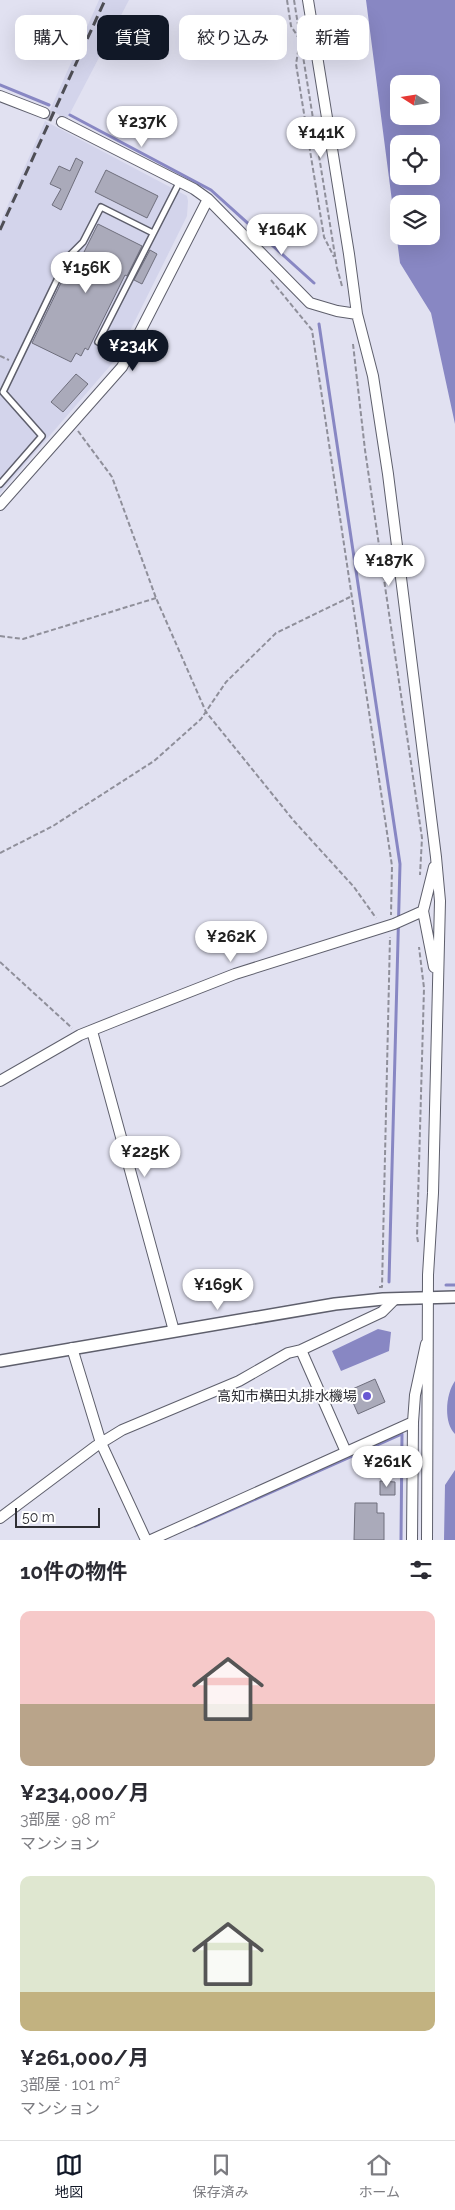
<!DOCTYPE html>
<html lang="ja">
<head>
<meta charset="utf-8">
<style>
  :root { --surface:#fff; --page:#f7f7f7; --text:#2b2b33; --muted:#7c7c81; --line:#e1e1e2; --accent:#111827 }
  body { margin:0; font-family:Raleway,"Noto Sans JP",sans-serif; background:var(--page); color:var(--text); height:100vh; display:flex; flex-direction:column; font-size:19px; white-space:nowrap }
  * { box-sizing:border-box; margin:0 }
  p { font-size:16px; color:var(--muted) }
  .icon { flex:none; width:28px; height:28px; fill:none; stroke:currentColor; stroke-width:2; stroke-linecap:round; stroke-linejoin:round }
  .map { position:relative; height:1540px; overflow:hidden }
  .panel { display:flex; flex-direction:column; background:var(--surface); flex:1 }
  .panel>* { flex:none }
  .hud { position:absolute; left:15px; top:15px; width:425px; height:45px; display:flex; gap:10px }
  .needle { width:32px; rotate:282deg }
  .fabs { position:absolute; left:390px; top:75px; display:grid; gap:10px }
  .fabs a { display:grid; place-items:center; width:50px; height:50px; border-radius:10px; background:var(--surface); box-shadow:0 5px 20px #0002; font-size:25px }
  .scale { position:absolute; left:15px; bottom:12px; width:85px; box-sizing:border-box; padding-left:5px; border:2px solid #2e2e34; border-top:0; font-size:14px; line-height:18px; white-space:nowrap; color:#2e2e34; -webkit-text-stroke:4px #fff; paint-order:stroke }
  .price { position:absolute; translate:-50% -42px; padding:0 11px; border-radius:18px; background:#fff; color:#222; font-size:16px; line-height:32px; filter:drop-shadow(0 1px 2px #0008) }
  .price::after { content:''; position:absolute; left:50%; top:30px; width:15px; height:11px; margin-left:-8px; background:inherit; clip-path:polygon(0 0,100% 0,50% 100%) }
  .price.active { background:var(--accent); color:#fff }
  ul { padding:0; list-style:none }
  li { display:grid; align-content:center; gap:10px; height:265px; padding:0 20px }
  li span { display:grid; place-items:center; height:155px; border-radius:10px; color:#555 }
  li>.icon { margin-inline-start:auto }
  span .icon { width:90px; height:90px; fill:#fffc; stroke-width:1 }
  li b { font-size:21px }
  h2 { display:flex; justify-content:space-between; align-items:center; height:60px; padding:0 20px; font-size:21px }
  .tag { padding:0 18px; border-radius:10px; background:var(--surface); box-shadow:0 5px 20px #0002; font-size:18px; line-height:45px }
  .tag.active { background:var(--accent); color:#fff }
  .dock { display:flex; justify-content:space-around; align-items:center; height:70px; border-top:1px solid var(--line); background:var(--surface); font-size:14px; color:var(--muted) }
  .dock a { display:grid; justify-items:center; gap:2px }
  .dock .active { color:var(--accent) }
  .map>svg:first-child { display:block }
  .built { fill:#d3d4eb }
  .water { fill:#8887c3; fill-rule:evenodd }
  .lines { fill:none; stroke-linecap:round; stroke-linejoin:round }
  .stream { stroke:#8887c3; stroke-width:3 }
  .building { fill:#aaaaba; stroke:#6e6e7c }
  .minor-tunnel { stroke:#bdbdcb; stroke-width:10; stroke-dasharray:10 5; stroke-linecap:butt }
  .service-casing { stroke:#5e5f6c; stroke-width:8 }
  .minor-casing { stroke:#5e5f6c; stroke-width:12 }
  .tertiary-casing { stroke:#5e5f6c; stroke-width:14 }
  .path { stroke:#8f8f9a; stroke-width:2; stroke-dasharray:5 2.5; stroke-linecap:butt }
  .service { stroke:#fff; stroke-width:5 }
  .minor { stroke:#fff; stroke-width:10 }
  .tertiary { stroke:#fff; stroke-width:11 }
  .rail { stroke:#4e4e55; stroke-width:3; stroke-dasharray:10 5; stroke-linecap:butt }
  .poi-dot { fill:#6959d3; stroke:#fff; stroke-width:2 }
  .labels { text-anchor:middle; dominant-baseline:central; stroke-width:4; stroke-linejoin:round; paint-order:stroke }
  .poi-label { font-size:14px; fill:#2e2e34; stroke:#fff; text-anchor:end }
</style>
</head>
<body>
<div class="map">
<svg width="455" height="1540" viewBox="0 0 455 1540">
  <rect width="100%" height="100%" fill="#e1e1f1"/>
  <!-- built -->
  <path class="built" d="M99 0H129L67 119 50 110Z
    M45 121 187 196 188 201 187 216 116 359 0 493V223Z"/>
  <!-- water -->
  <path class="water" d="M366 0H455V424L431 313 400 263ZM399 84H431V116H399ZM399 144H431V176H399ZM399 204H431V236H399Z
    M378 1329 391 1332 389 1351 341 1371 332 1351Z
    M455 1381V1434C443 1422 446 1393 455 1381Z
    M455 1470V1540H444L445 1485Z"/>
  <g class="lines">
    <!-- stream -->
    <path class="stream" d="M0 85 49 105
      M70 115 211 190 314 283
      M319 324 400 864 389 1282
      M446 1285H455
      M195 1526 402 1434 401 1540"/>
  </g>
  <!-- building -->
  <path class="building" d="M76 158 83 162 61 210 52 205 61 189 50 184 59 166 70 171Z
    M106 170 158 196 147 218 95 192Z
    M98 224 142 246 127 276 125 275 88 350 85 348 81 356 76 353 71 362 32 343 73 258 79 252 83 254Z
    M150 250 157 254 142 284 134 280Z
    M76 374 88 384 63 412 51 402Z
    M375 1379 385 1402 358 1414 348 1391Z
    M380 1481 395 1482V1495H380Z
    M355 1503H377V1513H384V1540H354Z"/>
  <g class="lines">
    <!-- minor-tunnel -->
    <path class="minor-tunnel" d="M44 113 62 122"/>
    <defs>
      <path id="service" d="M98 342 180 181
        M0 484 42 436 3 392 68 257 83 242 101 207 153 233"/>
      <path id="minor" d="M308 0 349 254 357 314 373 376 388 474 436 857 440 901 433 1193 428 1275 427 1540
        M0 96 44 113
        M62 122 194 189 208 199 310 303 337 311 357 314
        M0 505 122 367 208 199
        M423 911 434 867
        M92 1031 174 1331
        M0 1081 80 1035 120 1019 235 974 394 924 423 911 434 967
        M72 1348 101 1443 146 1540
        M413 1422 415 1395 426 1344
        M346 1452 301 1350 382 1312 395 1299
        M0 1518 96 1446 122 1430 239 1381 288 1353 301 1350
        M151 1540 413 1422 412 1540"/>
      <path id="tertiary" d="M0 1361 335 1304 383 1299 455 1297"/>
    </defs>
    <!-- service casing -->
    <use href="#service" class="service-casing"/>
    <!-- minor casing -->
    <use href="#minor" class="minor-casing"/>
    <!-- tertiary casing -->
    <use href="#tertiary" class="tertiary-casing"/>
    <!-- path -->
    <path class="path" d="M287 0 291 26 300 40 296 64 324 237 334 257
      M294 0 337 268 342 286
      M271 280 312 330 392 866 391 915
      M353 344 365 450 422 838 420 875
      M0 356 9 360
      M78 431 112 477 156 598 206 712 294 821 354 887 376 918
      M0 636 23 639 156 598
      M0 853 53 826 154 761 201 719 226 682 276 633 350 597
      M0 962 72 1028
      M418 1242 417 1236 424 988 419 947
      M379 1287H382L390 937"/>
    <!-- service -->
    <use href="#service" class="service"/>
    <!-- minor -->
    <use href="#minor" class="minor"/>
    <!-- tertiary -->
    <use href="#tertiary" class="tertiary"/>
    <!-- rail -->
    <path class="rail" d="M0 230 105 0"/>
  </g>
  <!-- markers -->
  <circle class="poi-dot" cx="367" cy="1396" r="5"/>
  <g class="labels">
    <!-- poi labels -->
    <g class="poi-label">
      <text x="357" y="1396">高知市横田丸排水機場</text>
    </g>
  </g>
</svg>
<div class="fabs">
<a><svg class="needle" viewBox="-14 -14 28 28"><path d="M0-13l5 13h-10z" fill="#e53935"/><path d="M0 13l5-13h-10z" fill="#7c7c81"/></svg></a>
<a><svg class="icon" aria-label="locate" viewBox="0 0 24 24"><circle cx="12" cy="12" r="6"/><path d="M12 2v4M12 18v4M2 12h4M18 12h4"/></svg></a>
<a><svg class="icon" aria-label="layers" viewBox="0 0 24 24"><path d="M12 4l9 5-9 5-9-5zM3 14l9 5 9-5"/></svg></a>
</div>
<div class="scale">50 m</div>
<b class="price" style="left:142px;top:148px">¥237K</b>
<b class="price" style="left:321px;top:159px">¥141K</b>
<b class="price" style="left:282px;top:256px">¥164K</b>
<b class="price" style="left:86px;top:294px">¥156K</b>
<b class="price active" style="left:133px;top:372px">¥234K</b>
<b class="price" style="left:389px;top:587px">¥187K</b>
<b class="price" style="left:231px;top:963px">¥262K</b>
<b class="price" style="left:145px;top:1178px">¥225K</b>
<b class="price" style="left:218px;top:1311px">¥169K</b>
<b class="price" style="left:387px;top:1488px">¥261K</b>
<div class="hud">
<a class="tag">購入</a>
<a class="tag active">賃貸</a>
<a class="tag">絞り込み</a>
<a class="tag">新着</a>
</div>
</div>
<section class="panel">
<h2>10件の物件<svg class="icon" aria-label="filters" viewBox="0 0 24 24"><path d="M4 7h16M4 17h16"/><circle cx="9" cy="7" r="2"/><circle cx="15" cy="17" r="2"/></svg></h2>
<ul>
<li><span style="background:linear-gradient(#f6c9c9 60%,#b9a48a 0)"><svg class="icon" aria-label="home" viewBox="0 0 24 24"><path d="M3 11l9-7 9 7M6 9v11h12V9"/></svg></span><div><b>¥234,000/月</b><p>3部屋 · 98 m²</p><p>マンション</p></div></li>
<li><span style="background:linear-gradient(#dfe7d0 75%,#c2b280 0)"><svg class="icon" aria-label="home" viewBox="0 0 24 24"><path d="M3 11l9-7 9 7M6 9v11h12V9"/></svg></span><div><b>¥261,000/月</b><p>3部屋 · 101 m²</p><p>マンション</p></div></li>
</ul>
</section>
<nav class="dock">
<a class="active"><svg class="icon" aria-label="map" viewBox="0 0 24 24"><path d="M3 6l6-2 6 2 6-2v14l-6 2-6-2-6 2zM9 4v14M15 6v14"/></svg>地図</a>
<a><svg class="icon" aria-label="saved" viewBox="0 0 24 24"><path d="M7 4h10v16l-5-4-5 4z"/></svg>保存済み</a>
<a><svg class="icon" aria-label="home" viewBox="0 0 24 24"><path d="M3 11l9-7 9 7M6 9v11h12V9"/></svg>ホーム</a>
</nav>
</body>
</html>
